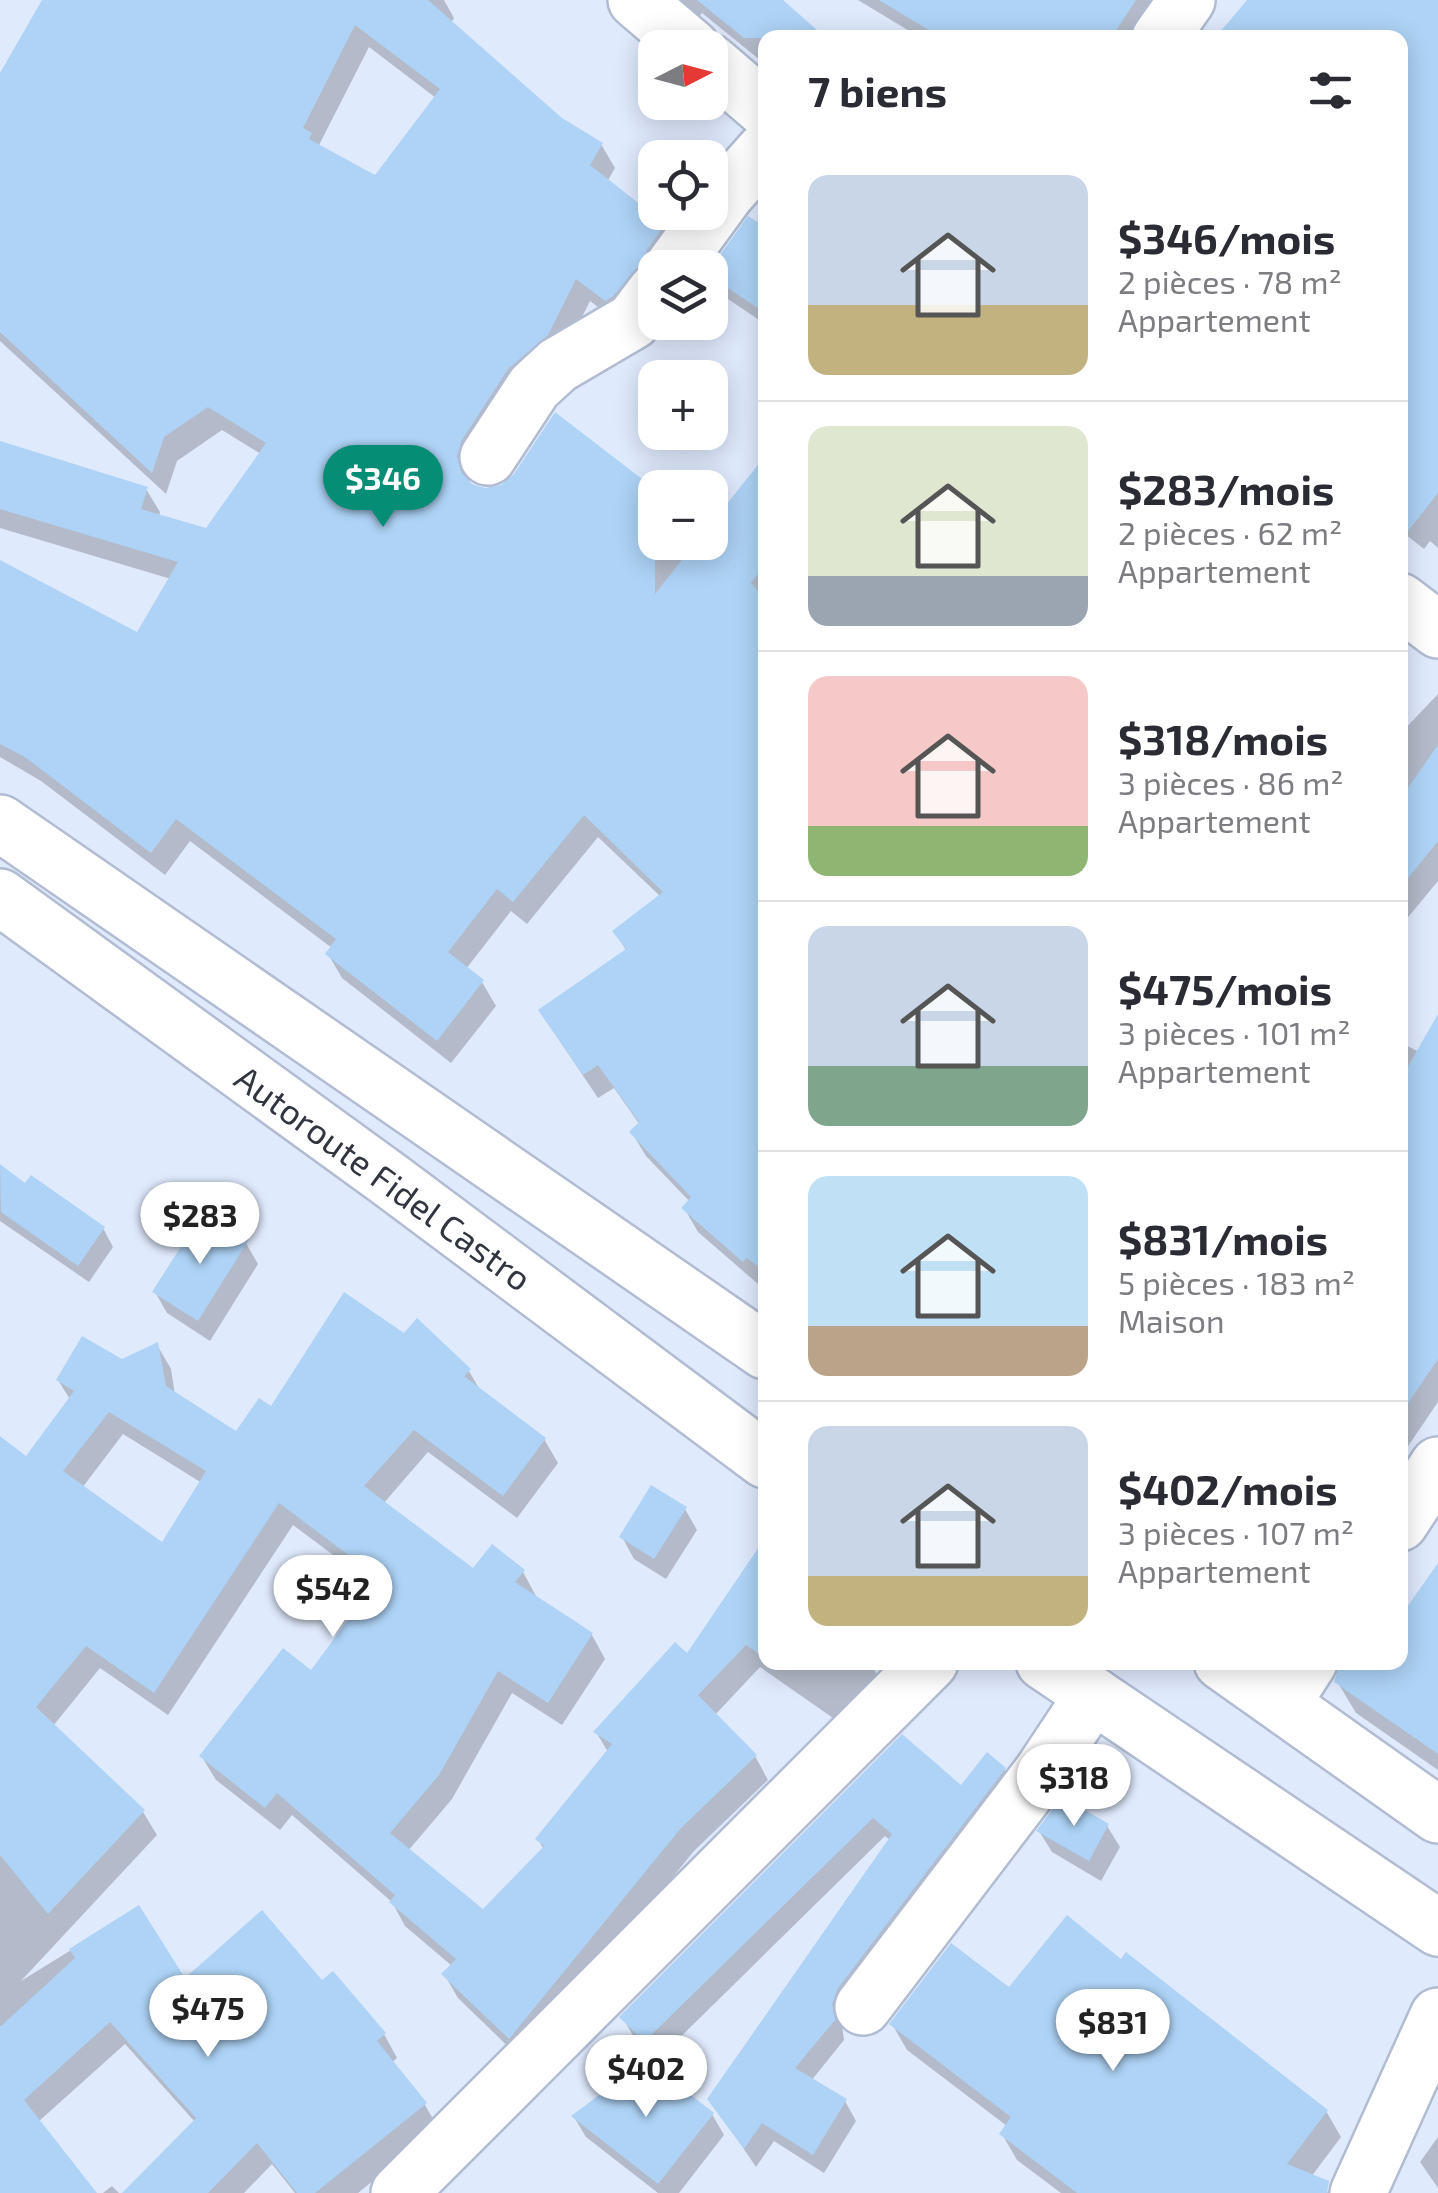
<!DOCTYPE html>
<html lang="fr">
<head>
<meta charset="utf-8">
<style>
  :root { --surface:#fff; --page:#f2f2f3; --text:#2b2b33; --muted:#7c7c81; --line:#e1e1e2; --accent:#058d75 }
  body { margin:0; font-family:"Exo 2",sans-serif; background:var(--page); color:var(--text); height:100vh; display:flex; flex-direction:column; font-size:38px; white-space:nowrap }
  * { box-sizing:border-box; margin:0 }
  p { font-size:32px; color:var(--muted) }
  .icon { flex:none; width:55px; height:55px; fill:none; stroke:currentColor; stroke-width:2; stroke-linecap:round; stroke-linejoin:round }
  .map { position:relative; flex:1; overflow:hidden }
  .sheet { position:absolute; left:758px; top:30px; width:650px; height:1640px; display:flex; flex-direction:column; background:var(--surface); border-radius:20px; box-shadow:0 5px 25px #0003 }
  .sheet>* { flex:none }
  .needle { width:65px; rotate:84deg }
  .tools { position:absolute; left:638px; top:30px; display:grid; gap:20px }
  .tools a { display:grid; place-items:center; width:90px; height:90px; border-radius:20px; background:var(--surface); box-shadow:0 5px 25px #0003; font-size:50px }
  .price { position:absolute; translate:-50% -85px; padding:0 22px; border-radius:35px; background:#fff; color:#222; font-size:32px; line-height:65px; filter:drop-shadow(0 2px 5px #0008) }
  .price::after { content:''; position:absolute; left:50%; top:60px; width:30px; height:22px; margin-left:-15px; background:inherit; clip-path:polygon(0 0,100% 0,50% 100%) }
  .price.selected { background:var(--accent); color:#fff }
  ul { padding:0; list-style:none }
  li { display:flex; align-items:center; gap:30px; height:250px; padding:0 50px }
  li+li { border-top:2px solid var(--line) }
  li span { display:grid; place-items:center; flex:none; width:280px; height:200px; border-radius:20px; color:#555 }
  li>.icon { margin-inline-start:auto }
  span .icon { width:120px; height:120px; fill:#fffc; stroke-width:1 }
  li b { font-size:42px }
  h2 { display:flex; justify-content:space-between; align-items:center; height:120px; padding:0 50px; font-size:42px }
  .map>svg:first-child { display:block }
  .shadow { fill:#0003; fill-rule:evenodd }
  .building { fill:#aed3f6; fill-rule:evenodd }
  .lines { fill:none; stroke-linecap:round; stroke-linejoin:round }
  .minor-casing { stroke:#b1bcd3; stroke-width:60 }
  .highway-casing { stroke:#b1bcd3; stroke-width:60 }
  .minor { stroke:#fff; stroke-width:55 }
  .highway { stroke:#fff; stroke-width:55 }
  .labels { text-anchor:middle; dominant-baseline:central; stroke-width:8; stroke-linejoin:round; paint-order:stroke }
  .street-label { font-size:35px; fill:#31353f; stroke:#fff }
</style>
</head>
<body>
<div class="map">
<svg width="1438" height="2193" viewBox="0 0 1438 2193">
  <rect width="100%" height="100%" fill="#e0eafd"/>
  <!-- shadow -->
  <path class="shadow" d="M47 0H444L454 18 451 23 561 120 601 144 615 168 607 182 663 226 677 250 620 324 590 301 561 359 474 464 469 482V485L485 491 655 492V542H710V529L765 459V1282L762 1280 758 1284 698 1232 684 1208 690 1202 646 1156 632 1133 640 1125 614 1088 598 1098 555 1034 627 952 615 932 661 897 598 837 527 924 511 911 466 969 482 982 496 1006 451 1063 342 978 328 954 332 948 190 841 165 875 41 781 0 757V563L138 635 171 579 0 528V444L146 489 160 512 159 517 207 531 261 454 222 430 177 461 166 494 0 341V76ZM369 47 436 98 375 178 318 147Z
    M677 0H779L765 38V64L702 13 699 17Z
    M858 0H1173L1138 38H921Z
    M1250 0H1438V548L1430 541 1424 549 1400 530V38Z
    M765 230V324L722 295 710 275Z
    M1438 694V881L1400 927V734Z
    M1438 1019V1402L1400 1458V1042L1419 1052Z
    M0 1167 26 1187 103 1228 113 1247 89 1282 0 1221Z
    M246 1243 258 1264 210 1341 167 1313 155 1292Z
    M404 1336 469 1371 481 1392 544 1439 558 1463 517 1518 428 1452 383 1504 473 1572H523L536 1596 534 1598 592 1635 605 1659 562 1725 512 1693 452 1799 408 1851 483 1912 544 1850 538 1839 608 1752 596 1732 687 1656 765 1583V1662H870L877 1675 833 1718 760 1667 715 1715 755 1756 768 1780 694 1851 523 2061 458 1998 444 1974 452 1966 405 1926 392 1902 292 1815 280 1830 216 1780 202 1757 312 1674 376 1587 293 1525 168 1715 100 1668 53 1726 143 1812 157 1835 21 1981 139 1908 184 1982 321 1984 384 2034 397 2058 391 2063 425 2105 438 2128 358 2193H295L272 2164 244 2193H125L195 2122 125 2044 38 2122 94 2193H0V1439L27 1459 71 1401 58 1380 122 1362 157 1345 171 1369 175 1395 237 1434 272 1410ZM123 1434 202 1483 162 1545 82 1488Z
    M685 1509 697 1530 666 1579 634 1559 622 1537Z
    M1400 1623 1438 1648V1770L1356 1713 1338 1683 1400 1662Z
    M902 1737 962 1788 1004 1769 1015 1789 848 2008 842 2025 844 2040 811 2081 845 2101 856 2121 824 2173 774 2141 756 2167 710 2099 890 1840 885 1836 657 2060 634 2037 622 2017Z
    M1107 1826 1120 1847 1101 1881 1052 1852 1039 1831Z
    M1121 1962 1326 2111 1341 2137 1311 2177 1320 2180 1328 2193H1061L1017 2160 1002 2134 1007 2126 907 2050 892 2024Z
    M712 2114 724 2135 679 2193H658L586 2137 574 2117Z
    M1438 2137V2188L1420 2162Z
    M112 2186 119 2193H103Z"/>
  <!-- building -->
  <path class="building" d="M42 0H428L562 118 603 143 590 165 665 224 647 250 641 264 612 297 605 301 576 279 548 335 508 369 462 440 457 456 461 472 472 484 485 488 501 485 514 474 555 412 655 489V594L696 542H710V525L765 456V565L751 583 765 599V1272L747 1258 743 1262 681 1208 691 1197 629 1132 639 1122 598 1065 583 1075 538 1010 626 949 612 931 663 892 584 815 513 902 497 889 448 952 484 980 437 1041 325 954 336 939 176 819 151 853 25 757 0 744V560L137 632 178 562 0 509V441L148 487 141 509 206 528 266 443 208 407 164 437 152 473 0 332V73ZM355 25 440 89 375 175 309 139 312 133 303 128Z
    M697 0H783L826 38H744Z
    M879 0H1136L1111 38H942Z
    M1247 0H1438V493L1400 541V38H1215Z
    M748 216 765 227V313L710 276V269Z
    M1438 745V841L1400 888V799Z
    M1438 1014V1359L1400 1415V1080Z
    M0 1164 25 1183 31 1175 105 1227 78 1266 1 1212Z
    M203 1212 248 1241 198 1321 152 1292Z
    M344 1292 404 1333 417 1318 471 1369 464 1376 546 1438 503 1496 414 1430 364 1486 473 1568 492 1544 525 1570 515 1582 593 1633 548 1703 498 1671 439 1775 390 1833 483 1909 544 1846 535 1839 612 1744 593 1732 675 1642 687 1653 765 1538V1658L746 1645 698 1695 757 1755 681 1828 509 2039 441 1974 456 1959 389 1902 395 1895 277 1793 265 1808 199 1756 283 1648 311 1670 379 1578 279 1503 154 1693 86 1646 36 1707 145 1810 48 1914 0 1855V1436L26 1456 74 1391 56 1380 82 1336 122 1359 158 1342 166 1386 236 1431 259 1398 271 1406ZM109 1412 206 1471 162 1542 63 1471Z
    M651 1485 687 1507 654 1559 619 1537Z
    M1438 1563V1754L1334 1682 1340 1662H1400V1617Z
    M902 1734 961 1785 987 1752 1006 1768 838 1988 832 2004 835 2020 795 2068 847 2099 813 2155 762 2123 744 2149 707 2099 892 1834 873 1818 644 2042 619 2017Z
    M1062 1797 1109 1824 1089 1861 1036 1831Z
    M139 1905 185 1978 262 1910 322 1980 333 1971 386 2033 377 2041 427 2103 315 2193H297L257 2143 208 2193H122L196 2118 110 2022 24 2100 97 2193H0V2027L75 1958 69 1949Z
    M1067 1915 1121 1959 1126 1952 1328 2110 1287 2164 1329 2181 1327 2193H1077L999 2134 1011 2117 889 2024 951 1943 1009 1987Z
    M646 2060 714 2113 658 2184 571 2116Z"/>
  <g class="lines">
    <defs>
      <path id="minor" d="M636 0 692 48
        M1160 38 1187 0
        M710 62 765 109
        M672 268 726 194 765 150
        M488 457 534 387 558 365 633 321 655 292
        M1400 601 1438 630
        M1400 1523 1438 1465
        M1282 1704 1309 1662
        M863 2007 1042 1772 1093 1695
        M399 2193 930 1662
        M1358 2193 1438 2016"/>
      <path id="highway" d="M0 823 765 1351
        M0 897 390 1180 765 1460
        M1044 1662 1438 1928
        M1222 1662 1438 1815"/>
    </defs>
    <!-- minor casing -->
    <use href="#minor" class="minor-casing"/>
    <!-- highway casing -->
    <use href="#highway" class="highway-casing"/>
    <!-- minor -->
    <use href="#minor" class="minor"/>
    <!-- highway -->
    <use href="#highway" class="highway"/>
  </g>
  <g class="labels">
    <!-- street labels -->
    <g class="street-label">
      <text transform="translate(384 1177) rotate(36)">Autoroute Fidel Castro</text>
    </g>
  </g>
</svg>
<div class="tools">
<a><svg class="needle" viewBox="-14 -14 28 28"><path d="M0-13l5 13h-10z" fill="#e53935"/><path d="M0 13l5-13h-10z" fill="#7c7c81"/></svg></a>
<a><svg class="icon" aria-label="locate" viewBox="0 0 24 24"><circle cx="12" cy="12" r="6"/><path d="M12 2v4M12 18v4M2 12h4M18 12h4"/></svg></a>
<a><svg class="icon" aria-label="layers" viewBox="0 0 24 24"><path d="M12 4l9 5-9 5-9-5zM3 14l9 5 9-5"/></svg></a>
<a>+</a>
<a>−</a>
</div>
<b class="price selected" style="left:383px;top:530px">$346</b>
<b class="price" style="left:200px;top:1267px">$283</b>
<b class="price" style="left:333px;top:1640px">$542</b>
<b class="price" style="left:1074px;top:1829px">$318</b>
<b class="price" style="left:208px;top:2060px">$475</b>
<b class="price" style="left:1113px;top:2074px">$831</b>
<b class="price" style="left:646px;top:2120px">$402</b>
<section class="sheet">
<h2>7 biens<svg class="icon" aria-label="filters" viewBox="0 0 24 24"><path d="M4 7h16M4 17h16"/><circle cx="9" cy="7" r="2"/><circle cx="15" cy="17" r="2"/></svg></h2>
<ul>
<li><span style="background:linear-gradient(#c9d6e8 65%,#c2b280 0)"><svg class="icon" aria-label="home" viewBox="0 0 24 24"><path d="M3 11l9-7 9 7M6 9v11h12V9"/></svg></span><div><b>$346/mois</b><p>2 pièces · 78 m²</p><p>Appartement</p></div></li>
<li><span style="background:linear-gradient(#dfe7d0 75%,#9aa5b1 0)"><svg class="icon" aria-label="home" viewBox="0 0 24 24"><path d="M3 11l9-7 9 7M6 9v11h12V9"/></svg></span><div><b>$283/mois</b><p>2 pièces · 62 m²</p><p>Appartement</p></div></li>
<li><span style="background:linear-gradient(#f6c9c9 75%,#8fb573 0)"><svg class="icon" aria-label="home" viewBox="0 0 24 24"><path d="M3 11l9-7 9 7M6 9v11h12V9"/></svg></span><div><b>$318/mois</b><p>3 pièces · 86 m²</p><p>Appartement</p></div></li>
<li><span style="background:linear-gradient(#c9d6e8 70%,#7fa58c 0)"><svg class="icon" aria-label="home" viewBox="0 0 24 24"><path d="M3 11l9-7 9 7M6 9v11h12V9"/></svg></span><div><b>$475/mois</b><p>3 pièces · 101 m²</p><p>Appartement</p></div></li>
<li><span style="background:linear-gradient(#bfe0f5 75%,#b9a48a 0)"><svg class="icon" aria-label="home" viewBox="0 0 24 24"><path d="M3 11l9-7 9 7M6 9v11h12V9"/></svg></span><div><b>$831/mois</b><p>5 pièces · 183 m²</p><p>Maison</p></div></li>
<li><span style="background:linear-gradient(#c9d6e8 75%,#c2b280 0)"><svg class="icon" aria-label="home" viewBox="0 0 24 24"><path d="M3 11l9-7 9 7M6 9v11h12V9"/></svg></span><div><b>$402/mois</b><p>3 pièces · 107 m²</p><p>Appartement</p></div></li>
</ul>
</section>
</div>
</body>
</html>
